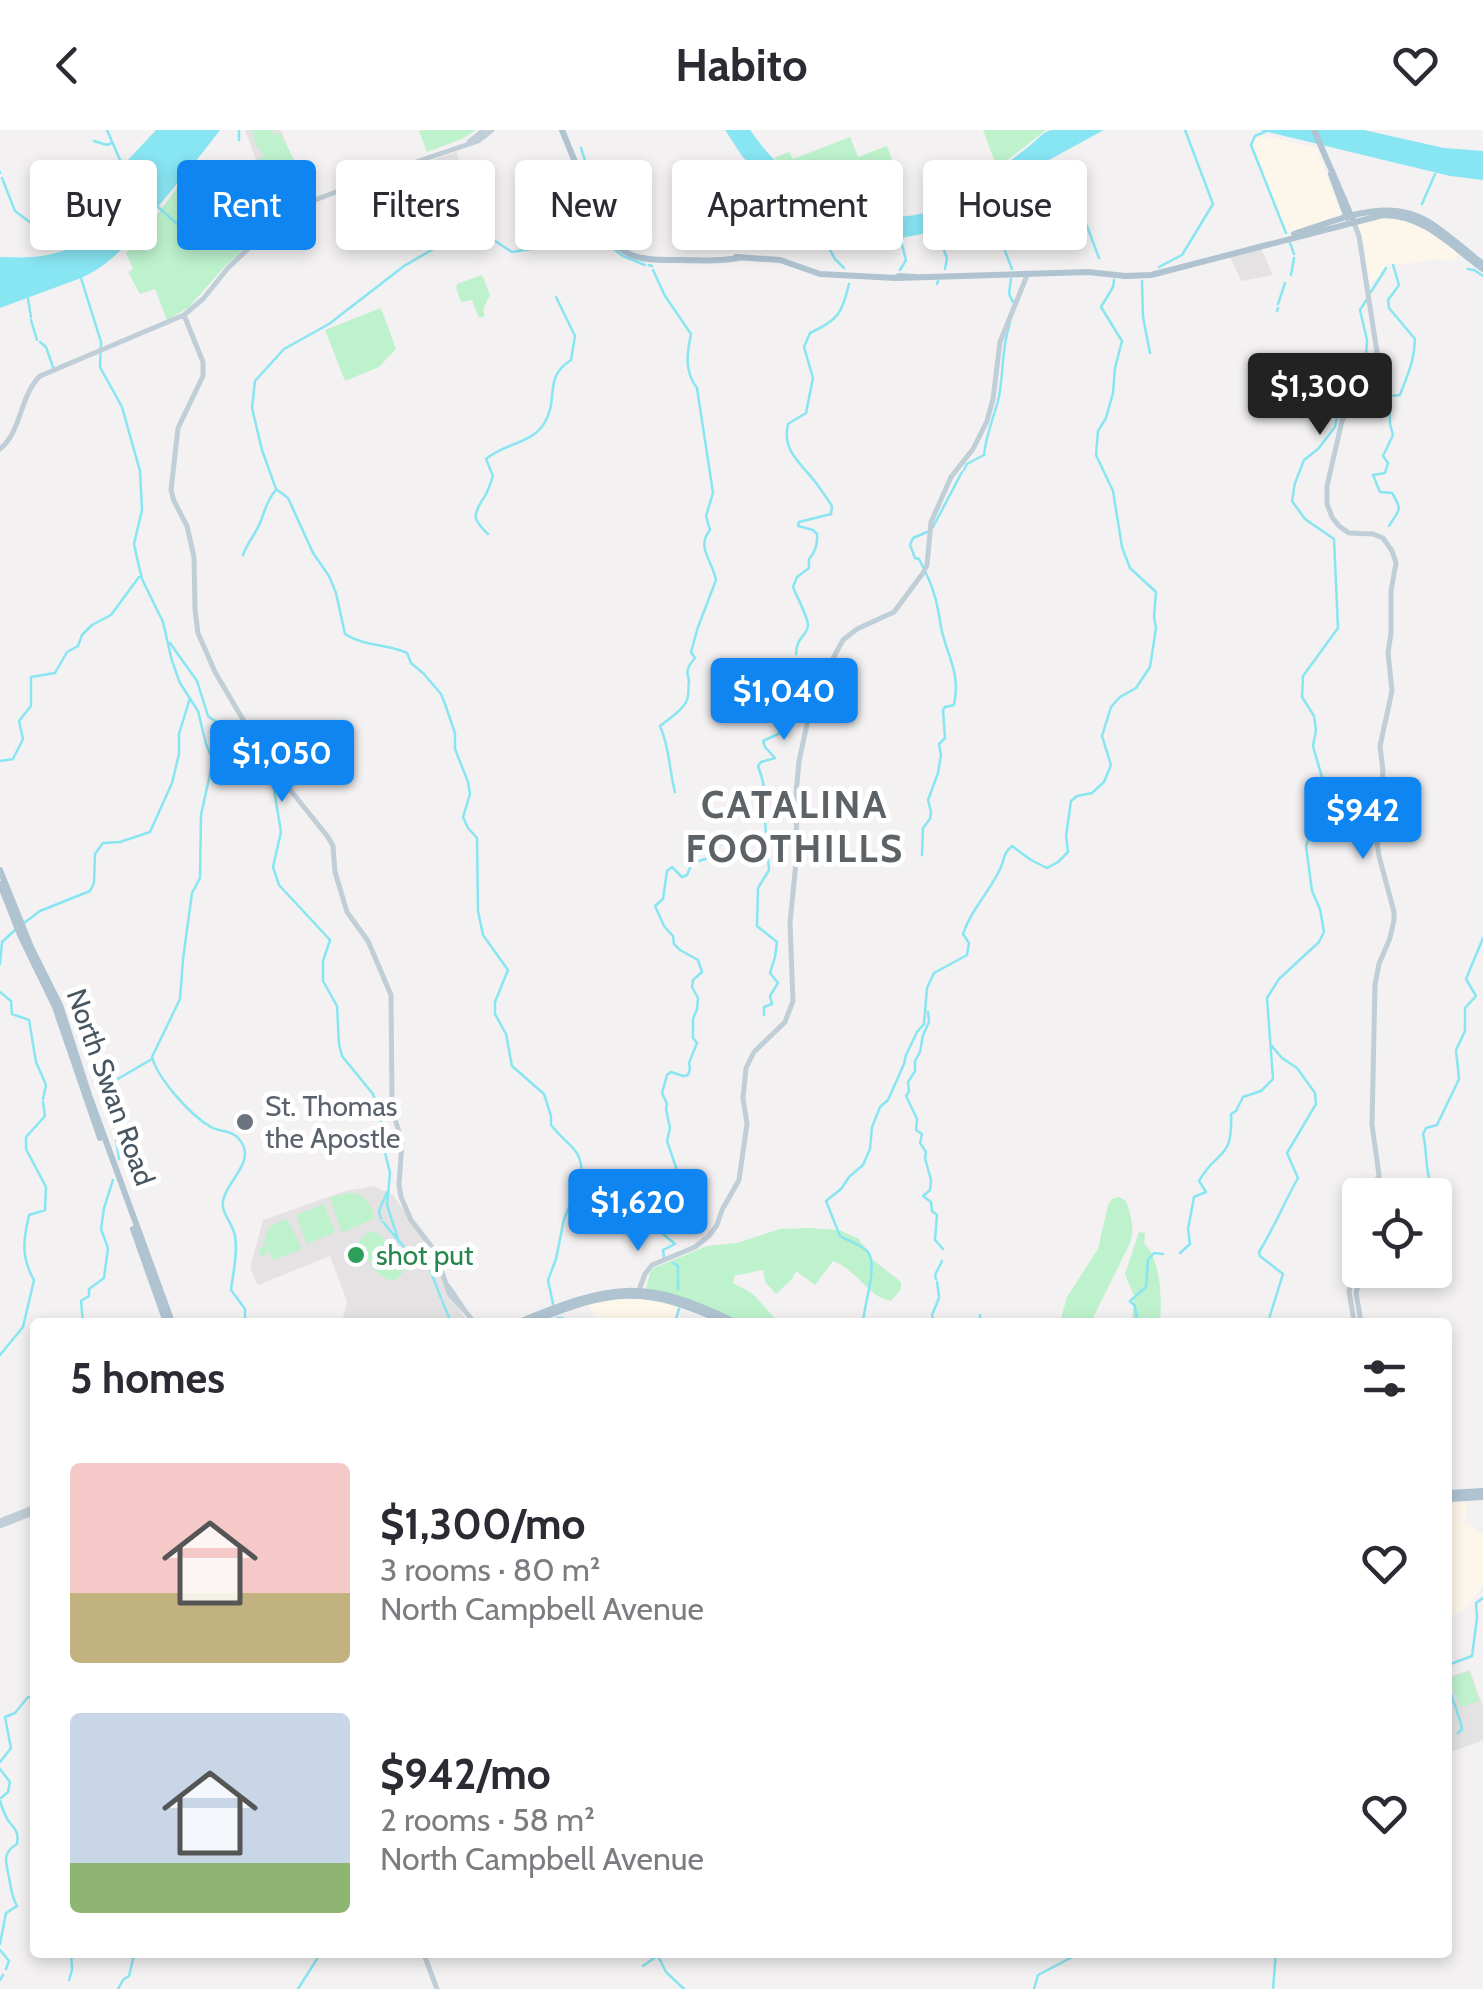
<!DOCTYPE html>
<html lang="en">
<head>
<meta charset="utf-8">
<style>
  :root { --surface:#fff; --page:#f2f2f3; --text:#2b2b33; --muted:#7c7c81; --accent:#0e85f0 }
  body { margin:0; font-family:Cabin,sans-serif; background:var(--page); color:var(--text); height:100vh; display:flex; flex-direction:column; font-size:38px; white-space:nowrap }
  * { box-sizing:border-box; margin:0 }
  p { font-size:32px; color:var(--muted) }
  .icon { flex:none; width:55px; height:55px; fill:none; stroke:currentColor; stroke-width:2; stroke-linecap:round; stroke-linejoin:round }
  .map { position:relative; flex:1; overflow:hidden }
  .sheet { position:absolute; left:30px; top:1188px; width:1422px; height:640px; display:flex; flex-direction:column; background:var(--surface); border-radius:10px; box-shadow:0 5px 15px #0003 }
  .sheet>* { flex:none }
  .banner { position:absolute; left:30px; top:30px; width:1425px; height:90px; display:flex; gap:20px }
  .tools { position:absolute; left:1342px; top:1048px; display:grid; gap:20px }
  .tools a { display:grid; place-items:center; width:110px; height:110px; border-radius:10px; background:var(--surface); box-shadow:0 5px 15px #0003; font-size:50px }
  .price { position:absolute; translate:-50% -85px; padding:0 22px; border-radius:10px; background:var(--accent); color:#fff; font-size:32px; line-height:65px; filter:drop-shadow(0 2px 5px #0008) }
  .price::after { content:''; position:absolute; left:50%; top:60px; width:30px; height:22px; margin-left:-15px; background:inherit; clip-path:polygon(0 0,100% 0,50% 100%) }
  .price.on { background:#222; color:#fff }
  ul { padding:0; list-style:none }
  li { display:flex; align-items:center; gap:30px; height:250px; padding:0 40px }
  li span { display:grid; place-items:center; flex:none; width:280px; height:200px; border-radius:10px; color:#555 }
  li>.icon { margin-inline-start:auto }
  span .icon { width:120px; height:120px; fill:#fffc; stroke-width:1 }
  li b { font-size:42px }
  h2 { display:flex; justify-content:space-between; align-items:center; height:120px; padding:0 40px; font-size:42px }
  .pill { padding:0 35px; border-radius:10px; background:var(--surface); box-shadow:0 5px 15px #0003; font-size:35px; line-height:90px }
  .pill.on { background:var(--accent); color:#fff }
  header { display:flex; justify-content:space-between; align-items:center; height:130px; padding:0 40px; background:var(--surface); font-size:45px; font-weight:800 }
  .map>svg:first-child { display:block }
  .commercial { fill:#fdf6ea }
  .education { fill:#e4e2e3 }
  .green { fill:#bdf2cd }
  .water { fill:#88e5f2 }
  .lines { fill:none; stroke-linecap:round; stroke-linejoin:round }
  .stream { stroke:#88e5f2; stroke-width:2.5 }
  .secondary { stroke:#c0ced8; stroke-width:5 }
  .primary { stroke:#afc3d1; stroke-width:6 }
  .worship-dot { fill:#6b7280; stroke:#fff; stroke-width:4 }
  .leisure-dot { fill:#2e9e5b; stroke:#fff; stroke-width:4 }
  .labels { text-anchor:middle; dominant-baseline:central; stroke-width:10; stroke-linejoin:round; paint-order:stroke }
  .street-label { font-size:28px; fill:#475660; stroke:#fff }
  .worship-label { font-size:28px; fill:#5b616d; stroke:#fff; text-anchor:start }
  .leisure-label { font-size:28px; fill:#27864d; stroke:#fff; text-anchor:start }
  .district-label { font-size:38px; font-weight:bold; letter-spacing:2.5px; fill:#5d6266; stroke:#fff }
</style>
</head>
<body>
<header><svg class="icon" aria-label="back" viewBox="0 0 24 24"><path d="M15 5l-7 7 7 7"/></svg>Habito<svg class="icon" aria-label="heart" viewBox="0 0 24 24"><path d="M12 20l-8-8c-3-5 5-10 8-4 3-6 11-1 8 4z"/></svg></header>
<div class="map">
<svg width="1483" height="1859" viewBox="0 0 1483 1859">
  <rect width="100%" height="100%" fill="#f3f1f1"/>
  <!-- commercial -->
  <path class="commercial" d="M1260 5 1313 17 1317 20 1341 83 1339 87 1284 103 1252 15 1255 7Z
    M1384 87 1417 93 1459 123 1453 131 1435 129 1401 135 1388 133 1379 147 1370 153 1365 120 1357 96 1358 93Z
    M611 1169 655 1170 677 1175 673 1192H599L587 1173Z
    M1466 1371 1467 1383 1464 1393 1483 1404V1456L1463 1481 1448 1487V1373Z"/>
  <!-- education -->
  <path class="education" d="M245 0H281L308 69 275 81Z
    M456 22 478 76 404 105 383 47Z
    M1261 118 1273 145 1241 151 1230 126Z
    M374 1056 393 1065 433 1122 447 1163 468 1192H342L347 1171 330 1126 258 1155 250 1138 263 1090 345 1061Z
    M1470 1540 1483 1577V1610L1448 1623V1547Z"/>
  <!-- green -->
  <path class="green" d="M252 0H276L270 3 271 5 280 3 297 35 294 37 297 44 269 54 263 39 267 52 265 53 260 39 262 37 258 29 265 26 255 14Z
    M423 0H476L462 9 427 22 419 1Z
    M983 0H1046L997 38Z
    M850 7 858 27 887 16 899 49 873 59 872 77C844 87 794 48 774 28L789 22 793 29Z
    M214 44 244 119 225 136 189 177 167 190 155 159 140 164 128 142 133 139 126 123 134 116 177 58Z
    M482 145 490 165 483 180 485 186 479 188 472 170 461 172 456 158 457 154Z
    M381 178 396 219 379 237 345 251 325 200Z
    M347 1063C364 1062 370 1073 375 1088L344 1102 341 1101 330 1068Z
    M1119 1067 1126 1071C1131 1086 1135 1098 1130 1113L1091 1192H1060L1067 1167 1098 1119 1108 1075 1112 1069Z
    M324 1074 335 1102 307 1114 296 1085Z
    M287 1089 302 1119 273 1130 267 1119 265 1126 259 1125 261 1116 266 1117 264 1111 270 1096Z
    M808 1098 839 1100 859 1109 873 1130 901 1152V1159L891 1171C866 1166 857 1139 833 1131L815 1155 796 1141 792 1149 776 1164 765 1152 763 1140C753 1141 745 1145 735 1145L733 1153 753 1164 778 1192H735L646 1159 650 1143 654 1138 707 1116 737 1113 780 1099Z
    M369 1101 380 1104 406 1139 396 1150C377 1152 367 1127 357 1113Z
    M1139 1102 1145 1103 1144 1113C1161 1129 1162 1170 1160 1192H1132L1134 1166 1125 1144Z
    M1469 1541 1479 1571 1461 1577 1448 1549Z"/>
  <!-- water -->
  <path class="water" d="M156 0H220C203 23 184 45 166 67 140 98 119 131 81 148L0 178V127C22 128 44 128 65 120L92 72 111 54 128 30Z
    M725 0H750C800 73 893 119 972 60 990 46 1008 32 1027 18 1034 13 1042 2 1051 0 1064 0 1090 0 1104 0L1036 37 975 83 933 102 901 108 880 109 834 98 830 101 827 112 824 113V100L827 94 759 45 742 26Z
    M1260 0H1364L1444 18 1483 21V50L1450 46Z"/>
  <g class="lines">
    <!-- stream -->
    <path class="stream" d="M107 0 120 30 128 35
      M239 0V10
      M1269 0 1255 6 1251 15 1286 103
      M94 11 107 15 112 13
      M581 18 588 40
      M0 42V43
      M589 43 615 105
      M2 48 15 81 67 120
      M1070 51 1099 128
      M1422 74 1435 44
      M157 76 187 103 185 110
      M991 85 1012 139
      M937 103 947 128 945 139
      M609 111 607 114 623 126 645 135
      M825 111 835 129 844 138
      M1290 113 1294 124
      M649 135 652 136
      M1159 137 1182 125 1213 74 1185 0
      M1468 139 1474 140 1483 146
      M653 140 665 166 691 204C687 223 684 241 697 258L713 363 706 386 710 400C696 417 712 430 716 450L698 497 691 522 695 528C689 535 685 540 689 550 688 555 689 560 688 566 687 578 668 589 660 596 670 618 669 640 675 662
      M900 140 906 130 901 111 904 105
      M1291 145 1294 128
      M81 148 101 212 100 237 122 277 140 341 142 380 134 414 137 428 142 449 163 492 172 531 180 553 198 581 206 614 213 630 201 685 200 748 192 763 183 829 180 869 152 927C158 949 191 986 211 997 219 1002 232 1000 239 1009 258 1031 226 1051 223 1071 221 1084 233 1093 235 1106 238 1124 233 1143 231 1160L245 1179V1192
      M1011 149 1009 164 1013 172
      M1142 151 1143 187 1150 223
      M937 154 938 151
      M1371 162 1386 138
      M28 169 31 187
      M1278 174 1285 153
      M1277 181 1278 178
      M31 190 37 210
      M40 212 46 217 53 237
      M964 340 967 334 984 325C986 305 993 289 998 271 1004 245 1001 219 1010 193
      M1389 396C1398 380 1404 382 1392 363L1380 362 1373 345 1385 343 1388 333 1383 326 1393 305 1390 294 1389 266 1400 265C1408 243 1414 233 1415 209L1389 178 1388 170 1399 155 1393 135
      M933 397 962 342
      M488 404C473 390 472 386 483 369 488 363 490 354 493 346L486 329C504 313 533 314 545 292 559 268 543 248 571 230L575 206 556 167
      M243 425C247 413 255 405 260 393 265 381 266 372 275 361
      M923 437 919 429 915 428 910 415 913 408 927 402
      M170 513 197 551 208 586 246 613 272 647 281 702 273 737 279 755 330 810 323 831V851L337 876 339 914 342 926 373 964 382 987 379 998 390 1043 387 1075 399 1112
      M796 524C796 507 808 505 808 495 808 487 796 465 793 457L797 447 809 438V429C816 421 818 414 817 404L813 400 798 396 799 392 831 384 832 376C826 367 820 358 813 349 798 331 782 319 788 294L806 283 813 248 804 217 810 203C838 190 842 184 849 154
      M785 555 797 534
      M0 631 13 629 23 609 19 591 31 576V547L55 543 67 522 78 516 82 505 92 495 111 485 139 447
      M765 688C766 668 765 654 758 636L761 632 775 628 765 617 763 611 789 599 782 579 785 559
      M922 725 923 698 930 689 931 682 928 670 938 643 941 625 939 614 945 608 943 580 945 577 954 575C961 542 947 527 941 497 938 478 935 461 926 443
      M24 793 40 781 90 761 94 753 95 724 103 713 120 712 150 702 172 653 179 624V604L190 568
      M0 834 2 812 15 800
      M0 862 11 871 12 884 29 890 36 932 46 955 43 969
      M928 882 929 892 923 905 920 922 915 931V941L908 952 909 961 906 966 917 989 916 1000 922 1004 920 1013 926 1022 925 1028 931 1050 930 1060 923 1066 931 1072 932 1081 937 1085 935 1110 943 1119
      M764 885V877L772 874 770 866 778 853 770 843 775 827 777 812 757 796 758 758 769 740 765 692
      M119 1029 110 969 116 950 152 929
      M576 1063 583 1055C581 1013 574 1024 551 995V986L544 964 512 936 506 904 495 884V872L508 840 483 805 478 781 477 708 468 698 463 687 470 664 468 652 455 619V603L445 574 441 564 424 544 411 533 407 523C386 513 364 517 345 504L336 463 329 446 313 423 288 368 276 359 262 320 252 278 255 251 284 219 329 194 404 136 435 118 486 105 512 122 531 119 595 94
      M1421 1063 1429 1047C1425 1033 1427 1019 1423 1004L1426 998 1437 995 1459 949 1456 920 1465 901V878L1476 866 1466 849 1483 808
      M381 1089 379 1081 387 1062
      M383 1092 415 1130 429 1137 441 1168
      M1180 1123 1190 1114 1188 1099 1194 1067 1206 1062 1199 1051C1218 1018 1233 1031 1231 984L1236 981 1243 967 1261 961 1273 949 1267 868 1279 849 1319 812 1324 802 1320 779 1312 761 1306 716 1313 696 1323 651 1313 616 1316 600 1314 586 1302 567 1303 546 1338 498 1334 409 1305 389 1292 371 1295 353 1304 330 1318 319 1335 297 1341 267 1366 226 1367 210 1360 180 1367 169
      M664 1127 663 1120 675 1114 662 1103V1097L668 1094 669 1088 664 1082 666 1073 678 1056 679 1046 667 1011 670 998 666 979 667 974 662 963 667 945 671 942 683 946 688 945 690 938 689 933 697 913 693 908V889L697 879 698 868 692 857 693 850 702 842 698 830 680 820 674 814 673 806 664 796 655 776 663 769 667 741 672 737 682 747 687 745 692 733 709 728 723 711
      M673 1133 678 1136V1142
      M939 1137 942 1131
      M936 1149 935 1145 938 1139
      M937 1152 939 1166
      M678 1159V1144
      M442 1171 451 1192
      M553 1174 548 1150 556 1129 564 1089 574 1066
      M557 1188H563L566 1192
      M83 1192 81 1171 89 1166V1159L104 1148 108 1118 101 1099 104 1078 113 1050
      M675 1192 679 1179
      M863 1192C864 1175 878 1136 868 1122 862 1115 848 1111 840 1106L826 1071 841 1059 849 1047 863 1035 870 1019 872 997 880 977 888 970 904 934 906 925 917 902 924 894 927 858 934 843 967 825 969 813 963 804C971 779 990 762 1001 737 1005 727 1003 724 1012 716L1031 730 1047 738 1058 732 1068 722 1066 706 1071 671 1077 666 1092 663 1104 652 1111 635 1102 606 1111 577 1120 567 1136 558 1150 537 1156 498 1154 487 1156 462 1130 438 1122 417 1113 361 1096 325 1098 301 1106 288 1113 263 1115 238 1122 211 1101 177 1113 157 1114 150
      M934 1192 932 1185 939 1168
      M980 1192V1185
      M1137 1192 1135 1176 1130 1171 1146 1157 1148 1130 1154 1123 1163 1124
      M1268 1192 1283 1144 1260 1126 1259 1122C1274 1098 1284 1073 1298 1048L1287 1023 1316 974 1315 963 1297 938 1282 928 1271 915
      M0 1225 23 1197 34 1150C21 1127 23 1111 29 1085L45 1080 46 1057 26 1019V1007L45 986 43 972
      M1448 1535 1472 1526 1477 1488 1476 1473 1483 1468
      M1448 1554 1461 1594 1462 1599 1458 1603
      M0 1632 11 1618 5 1587 15 1583 28 1567 35 1569
      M0 1639 10 1652 8 1662 1 1668
      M0 1671C2 1677 4 1684 8 1690 15 1700 19 1701 17 1714 0 1724 7 1733 10 1753 12 1763 12 1767 17 1776L6 1783 0 1814
      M0 1820 9 1831 6 1839
      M656 1822 666 1842 684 1859
      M643 1836 657 1826
      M0 1850 3 1845
      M69 1850 72 1840 71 1822
      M118 1859 123 1850 129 1846 133 1829 138 1822
      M298 1859 317 1829
      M1034 1859 1038 1845 1082 1822
      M1273 1859 1276 1822"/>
    <!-- secondary -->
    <path class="secondary" d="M469 12 484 0
      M1354 93 1359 106 1377 222 1342 291 1327 356V374L1332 387 1339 396 1349 403 1373 404 1383 408 1392 421 1396 433 1391 461V503L1388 523 1392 561 1380 616 1383 641 1376 703 1379 726 1394 782V790L1390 808 1379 834 1375 855 1372 995 1379 1045V1065
      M184 185 203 232V246L178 298 171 360 174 371 187 396 194 427 195 480 198 503 215 542 255 610 279 646 328 707 333 716 335 742 347 782 368 811 391 865 392 971 395 989 402 1012 399 1055 401 1067 411 1090 434 1120 450 1165 465 1181 448 1156
      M0 319C22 301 19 267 40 246L184 185 203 169 228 138 252 115 268 92 276 85 401 37 478 11 492 0
      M1373 1065 1377 1049
      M639 1160 645 1144 652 1135 695 1117 709 1106 717 1095 722 1080 739 1050 747 994 743 968 746 938 754 922 785 892 793 871 790 793 797 722 796 664 799 631 808 590 831 532 843 510 857 499 894 482 923 443 927 435 931 392 951 347 973 319 987 291 993 269 1000 212 1028 143
      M465 1181 474 1192
      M1354 1192 1349 1161 1360 1117
      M1361 1192 1356 1163 1362 1140
      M0 1391 35 1377
      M0 1396 35 1382
      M423 1822 437 1859"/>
    <!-- primary -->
    <path class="primary" d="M562 0 602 98C623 131 645 130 680 130 699 130 719 132 738 128
      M1314 0 1353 90
      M1331 44 1347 88
      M1294 104C1339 90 1388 65 1432 94 1450 106 1466 121 1483 134
      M736 127 780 130 820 144 896 148
      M914 147 899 146 896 148 1088 142 1125 146 1151 145 1383 85C1425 85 1451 116 1483 139
      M0 740 31 817 60 875 89 965 172 1192
      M0 754 20 805 55 877 100 1008
      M133 1099 166 1192
      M519 1192C611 1154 643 1147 735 1192
      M532 1192C611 1159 645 1155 724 1192
      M1448 1363 1483 1361
      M1448 1369 1483 1367"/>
  </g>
  <!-- markers -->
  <circle class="worship-dot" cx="245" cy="992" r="10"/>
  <circle class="leisure-dot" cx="356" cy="1125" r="10"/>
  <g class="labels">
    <!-- street labels -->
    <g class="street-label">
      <text transform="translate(111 957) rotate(70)">North Swan Road</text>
    </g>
    <!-- worship labels -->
    <g class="worship-label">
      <text x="265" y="976">St. Thomas<tspan x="265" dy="32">the Apostle</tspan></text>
    </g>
    <!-- leisure labels -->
    <g class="leisure-label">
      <text x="376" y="1125">shot put</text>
    </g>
    <!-- district labels -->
    <g class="district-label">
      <text x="795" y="674">CATALINA<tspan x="795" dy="44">FOOTHILLS</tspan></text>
    </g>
  </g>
</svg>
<div class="tools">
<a><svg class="icon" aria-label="locate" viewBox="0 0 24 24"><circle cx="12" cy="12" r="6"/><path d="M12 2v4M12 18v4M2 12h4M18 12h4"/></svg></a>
</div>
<b class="price on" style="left:1320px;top:308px">$1,300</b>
<b class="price" style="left:784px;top:613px">$1,040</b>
<b class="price" style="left:282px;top:675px">$1,050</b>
<b class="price" style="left:1363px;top:732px">$942</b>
<b class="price" style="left:638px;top:1124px">$1,620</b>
<div class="banner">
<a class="pill">Buy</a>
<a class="pill on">Rent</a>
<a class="pill">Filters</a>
<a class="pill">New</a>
<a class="pill">Apartment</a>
<a class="pill">House</a>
</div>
<section class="sheet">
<h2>5 homes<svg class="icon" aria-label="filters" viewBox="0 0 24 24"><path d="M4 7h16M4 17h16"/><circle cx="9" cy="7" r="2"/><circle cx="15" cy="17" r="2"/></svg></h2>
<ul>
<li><span style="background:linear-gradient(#f6c9c9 65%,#c2b280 0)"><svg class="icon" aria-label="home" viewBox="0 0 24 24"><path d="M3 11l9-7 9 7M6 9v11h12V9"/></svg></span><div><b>$1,300/mo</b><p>3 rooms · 80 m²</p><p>North Campbell Avenue</p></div><svg class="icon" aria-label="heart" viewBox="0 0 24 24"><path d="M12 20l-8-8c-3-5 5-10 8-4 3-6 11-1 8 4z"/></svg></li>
<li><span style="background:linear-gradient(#c9d6e8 75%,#8fb573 0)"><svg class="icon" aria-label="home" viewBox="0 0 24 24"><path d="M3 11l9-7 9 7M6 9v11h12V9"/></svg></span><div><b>$942/mo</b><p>2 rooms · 58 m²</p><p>North Campbell Avenue</p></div><svg class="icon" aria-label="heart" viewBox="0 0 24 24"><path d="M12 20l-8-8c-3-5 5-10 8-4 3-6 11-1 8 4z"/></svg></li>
</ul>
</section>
</div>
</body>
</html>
